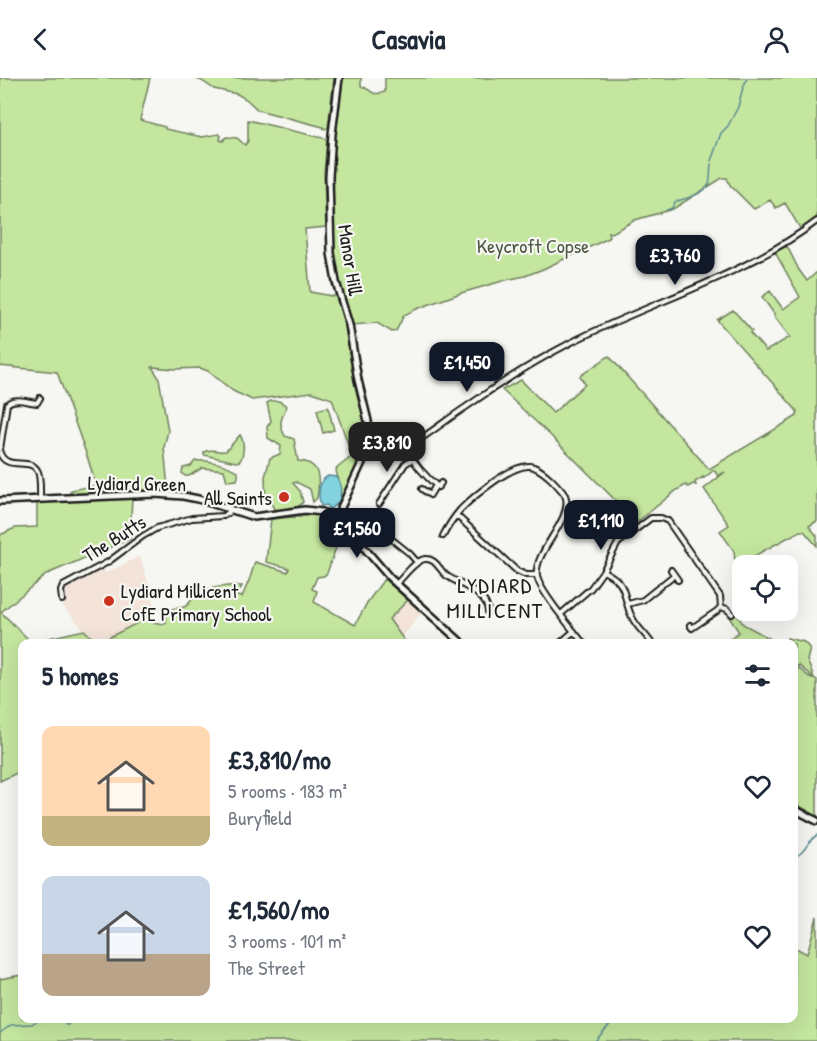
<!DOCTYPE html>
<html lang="en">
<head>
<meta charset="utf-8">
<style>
  :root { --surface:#fff; --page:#f6f6f7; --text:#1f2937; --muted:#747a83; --accent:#111827 }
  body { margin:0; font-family:"Patrick Hand",sans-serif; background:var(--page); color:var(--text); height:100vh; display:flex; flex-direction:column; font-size:22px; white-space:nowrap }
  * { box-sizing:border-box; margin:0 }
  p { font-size:20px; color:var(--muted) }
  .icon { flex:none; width:33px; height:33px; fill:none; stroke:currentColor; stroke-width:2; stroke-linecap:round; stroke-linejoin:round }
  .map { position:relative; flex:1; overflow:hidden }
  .side { position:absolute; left:18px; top:561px; width:780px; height:384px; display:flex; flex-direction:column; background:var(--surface); border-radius:12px; box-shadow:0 6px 24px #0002 }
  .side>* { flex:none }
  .fabs { position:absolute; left:732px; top:477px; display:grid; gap:12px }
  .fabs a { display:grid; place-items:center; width:66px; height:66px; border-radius:12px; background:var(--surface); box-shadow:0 6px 24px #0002; font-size:30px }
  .price { position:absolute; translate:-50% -51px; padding:0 14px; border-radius:12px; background:var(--accent); color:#fff; font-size:20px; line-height:39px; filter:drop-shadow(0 2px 3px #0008) }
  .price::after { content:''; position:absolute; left:50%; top:36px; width:18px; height:14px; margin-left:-9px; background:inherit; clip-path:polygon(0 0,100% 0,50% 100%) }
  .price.selected { background:#222; color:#fff }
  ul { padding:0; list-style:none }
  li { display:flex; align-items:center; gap:18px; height:150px; padding:0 24px }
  li span { display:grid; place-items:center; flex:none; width:168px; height:120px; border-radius:12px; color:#555 }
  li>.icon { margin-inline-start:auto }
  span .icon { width:72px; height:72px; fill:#fffc; stroke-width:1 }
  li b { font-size:26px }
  h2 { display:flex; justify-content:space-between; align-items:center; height:72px; padding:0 24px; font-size:26px }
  header { display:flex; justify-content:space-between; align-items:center; height:78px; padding:0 24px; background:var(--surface); font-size:27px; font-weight:700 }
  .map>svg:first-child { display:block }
  .built { fill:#f3e3d9 }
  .green { fill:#c4e69f; stroke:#70815e; stroke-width:1.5 }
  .water { fill:#83d2e0; stroke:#5a8992; stroke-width:1.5 }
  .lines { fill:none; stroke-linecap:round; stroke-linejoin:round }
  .stream { stroke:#5a8992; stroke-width:1.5 }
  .minor-casing { stroke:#1c1c1c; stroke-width:8 }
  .tertiary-casing { stroke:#1c1c1c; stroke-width:10 }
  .minor { stroke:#f6f6f2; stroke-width:4 }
  .tertiary { stroke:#f6f6f2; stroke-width:5 }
  .poi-dot { fill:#c8321e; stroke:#f6f6f2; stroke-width:2 }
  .labels { text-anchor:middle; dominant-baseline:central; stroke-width:4.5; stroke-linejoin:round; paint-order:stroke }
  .park-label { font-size:20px; fill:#4e5943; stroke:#f6f6f2 }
  .street-label { font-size:20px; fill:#1c1c1c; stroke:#f6f6f2 }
  .poi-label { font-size:20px; fill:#1c1c1c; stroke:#f6f6f2; text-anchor:end }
  .quarter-label { font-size:22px; letter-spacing:1.5px; fill:#1c1c1c; stroke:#f6f6f2 }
</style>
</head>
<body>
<header><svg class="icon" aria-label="back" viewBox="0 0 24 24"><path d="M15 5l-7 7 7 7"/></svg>Casavia<svg class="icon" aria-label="person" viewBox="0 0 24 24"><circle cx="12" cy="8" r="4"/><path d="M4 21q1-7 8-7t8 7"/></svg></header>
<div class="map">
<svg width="817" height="963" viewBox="0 0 817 963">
  <rect width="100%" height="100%" fill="#f6f6f2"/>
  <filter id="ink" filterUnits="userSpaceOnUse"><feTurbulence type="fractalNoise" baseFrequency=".0167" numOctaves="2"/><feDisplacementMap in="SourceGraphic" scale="12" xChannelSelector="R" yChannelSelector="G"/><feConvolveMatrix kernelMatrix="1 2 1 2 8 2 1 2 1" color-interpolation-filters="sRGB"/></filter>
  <g filter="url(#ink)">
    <!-- built -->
    <path class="built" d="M140 478 157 535 98 565 84 552 63 528 64 525 63 519 65 512 75 503 102 488 106 495Z
      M408 522 422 534 402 559 388 541Z"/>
    <!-- green -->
    <path class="green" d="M0 0H150L140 42 165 49V51L202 59 219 56 221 58 220 62 223 63 226 59 237 60 245 67 248 63V42L327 61 324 96 326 149 305 151 310 214 337 219C340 229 345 240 347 250 349 266 349 281 353 297 357 316 369 340 365 360L349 369 332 321 312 314 252 322 233 313 208 293 200 290 175 291 152 289 159 300 168 353 164 369 168 410 178 413 179 416 122 414 71 417 70 413 72 412 96 407 87 378 57 294 0 288Z
      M194 0H334L328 50 324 51 323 49 258 32 246 21 237 16 214 11 202 3Z
      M343 0H361V8C372 11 370 19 385 14V0H817V140L801 152 785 125 776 130 770 122 754 131 730 107 727 100H722L673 131 635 142 612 155 608 154 609 160 543 191 525 198 506 202 461 215 419 230 404 237 396 253 392 254 377 245 351 247 348 230 340 214 332 170 331 95Z
      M787 168 799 192 807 203 817 194V443L809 448 817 458V468L804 453H800L743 484 740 491 742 503 736 495 734 473 720 453 729 447 704 411 725 394 718 398 714 392 704 400 703 399 695 404 696 407 693 406 688 409 686 407 677 412 637 444 550 357 502 312 521 302 553 335 585 306 580 298 609 278 709 391 797 338V333L717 242 733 232 752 253 750 255 766 273 790 259 774 238 775 237 762 219 770 213 783 231 800 219 775 174Z
      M271 323H279L287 328C281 341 278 345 285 358L294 361 298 383C321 384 320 402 317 420L313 424 310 411 296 404 293 405 300 413 303 424C298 431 284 434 275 432L270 424 266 426 265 399 270 380 280 376 281 368 268 360 267 349 271 343 267 325Z
      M328 329 334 352 323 355 317 332Z
      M240 357C245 364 244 376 240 383L236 384 204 377V374C212 369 218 375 226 373Z
      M364 371 347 414 339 427C340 421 341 413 340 406 339 400 336 397 336 391L360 372Z
      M195 383C209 382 227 386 238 394V399L237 402 227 403 224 392 202 390 189 398H185L182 395 183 390 191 388Z
      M132 419 130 461 47 496 1 534 31 564 84 552 98 565 145 541 153 544 163 546 166 544V534C172 529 177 531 184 529 191 526 192 519 198 515 207 509 231 507 242 508L237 518 242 519 250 500 255 484 288 494 289 490 266 484 271 441 294 439C300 440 304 438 310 437 321 436 336 441 343 450L327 495 324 498 317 499 312 511 317 513 314 524 355 547 367 525 384 501 408 522 389 541 406 565 22 566V688L21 693 0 703V457L15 450 37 449V424L81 423Z
      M736 535 743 546 778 565 722 566 739 554 729 539Z
      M787 560 804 564 810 571 807 582 814 600 817 602V738L794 725V596L798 590 812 601 814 600 798 587 794 592V566L783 565Z
      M817 839V963H0V901L22 897V940H794V869L807 876Z"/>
    <!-- water -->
    <path class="water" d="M328 398 336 399C342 406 342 417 338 425L330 431 327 427 321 428C318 418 317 404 328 398Z"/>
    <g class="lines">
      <!-- stream -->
      <path class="stream" d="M711 83 721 55 728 48 738 29 742 13 747 0
        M667 132 672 130 675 124C685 120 704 117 709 106 711 100 710 92 711 86
        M794 779C805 776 807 763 817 757
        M794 783 795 787H794
        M60 940 66 947H68L72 940
        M0 955 11 947 32 946 41 940
        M595 963 616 940"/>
      <defs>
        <path id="minor" d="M369 368 392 373 406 370C427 358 446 342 466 329 500 305 535 283 572 264 653 223 743 199 817 143
          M406 370C414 386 425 398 438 409L441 405
          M0 371 7 326C15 319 27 324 37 325L40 320
          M0 375C6 393 30 379 37 392 41 397 40 414 40 421
          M422 411 430 417 436 407
          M379 426 405 386 412 381
          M456 437 517 493 526 497H537
          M388 453 387 455 389 459 409 475 417 484
          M443 458C448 448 454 439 461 431 474 418 512 386 530 388 538 389 544 395 550 400 555 405 561 411 565 417 575 441 533 473 537 498 539 513 573 552 584 566
          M671 492 678 502
          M603 493C630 506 621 517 632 539 636 549 646 556 652 566
          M396 506C403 500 415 482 425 481 436 480 439 492 447 498 459 506 488 516 488 534
          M62 522 61 513 63 508 108 484 143 458 157 450 192 440 223 438 228 435 230 431
          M628 526 643 522 674 497
          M721 529 727 531 732 536
          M561 536 591 510 603 493 618 465 651 440H661L668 443 720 518 721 529 717 533 692 550 690 547
          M559 566 574 553"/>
        <path id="tertiary" d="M0 423 155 416 183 418 198 421 254 439 305 432 322 434 337 438 390 500 463 566
          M337 438 367 374 369 362 368 343 358 302 349 247 336 204 331 175 329 99 332 56 339 0
          M794 731 817 743"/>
      </defs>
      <!-- minor casing -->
      <use href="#minor" class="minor-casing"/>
      <!-- tertiary casing -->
      <use href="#tertiary" class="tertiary-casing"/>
      <!-- minor -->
      <use href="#minor" class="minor"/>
      <!-- tertiary -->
      <use href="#tertiary" class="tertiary"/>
    </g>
  </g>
  <!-- markers -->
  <g class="poi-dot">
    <circle cx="284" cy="419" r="6"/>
    <circle cx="109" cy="523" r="6"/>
  </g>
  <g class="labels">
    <!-- park labels -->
    <g class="park-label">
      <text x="533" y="167">Keycroft Copse</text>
    </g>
    <!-- street labels -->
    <g class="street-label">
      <text transform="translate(351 182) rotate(81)">Manor Hill</text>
      <text transform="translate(137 405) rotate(1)">Lydiard Green</text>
      <text transform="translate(114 460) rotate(-32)">The Butts</text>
    </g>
    <!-- poi labels -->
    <g class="poi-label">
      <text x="272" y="419">All Saints</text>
      <text x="121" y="512" text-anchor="start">Lydiard Millicent<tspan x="121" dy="23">CofE Primary School</tspan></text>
    </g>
    <!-- quarter labels -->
    <g class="quarter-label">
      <text x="495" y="507">LYDIARD<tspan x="495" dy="25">MILLICENT</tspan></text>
    </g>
  </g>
</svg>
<div class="fabs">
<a><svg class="icon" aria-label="locate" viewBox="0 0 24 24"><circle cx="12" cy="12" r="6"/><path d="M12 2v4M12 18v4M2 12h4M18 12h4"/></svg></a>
</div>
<b class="price" style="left:675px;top:208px">£3,760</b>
<b class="price" style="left:467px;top:315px">£1,450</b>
<b class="price selected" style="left:387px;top:395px">£3,810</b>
<b class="price" style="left:601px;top:473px">£1,110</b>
<b class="price" style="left:357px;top:481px">£1,560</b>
<section class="side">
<h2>5 homes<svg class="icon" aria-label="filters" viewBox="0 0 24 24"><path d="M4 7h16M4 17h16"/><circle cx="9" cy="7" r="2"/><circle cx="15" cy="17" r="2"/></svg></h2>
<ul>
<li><span style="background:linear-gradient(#ffd9b3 75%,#c2b280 0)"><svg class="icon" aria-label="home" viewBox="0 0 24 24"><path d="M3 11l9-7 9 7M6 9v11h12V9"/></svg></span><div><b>£3,810/mo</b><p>5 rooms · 183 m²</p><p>Buryfield</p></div><svg class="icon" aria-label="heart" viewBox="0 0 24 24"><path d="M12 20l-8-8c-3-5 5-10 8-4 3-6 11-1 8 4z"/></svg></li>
<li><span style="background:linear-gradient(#c9d6e8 65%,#b9a48a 0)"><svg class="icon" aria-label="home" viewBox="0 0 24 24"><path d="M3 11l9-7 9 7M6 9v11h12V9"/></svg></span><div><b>£1,560/mo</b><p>3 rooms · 101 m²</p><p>The Street</p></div><svg class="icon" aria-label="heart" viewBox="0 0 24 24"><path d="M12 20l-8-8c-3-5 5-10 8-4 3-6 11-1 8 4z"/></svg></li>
</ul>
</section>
</div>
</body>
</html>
